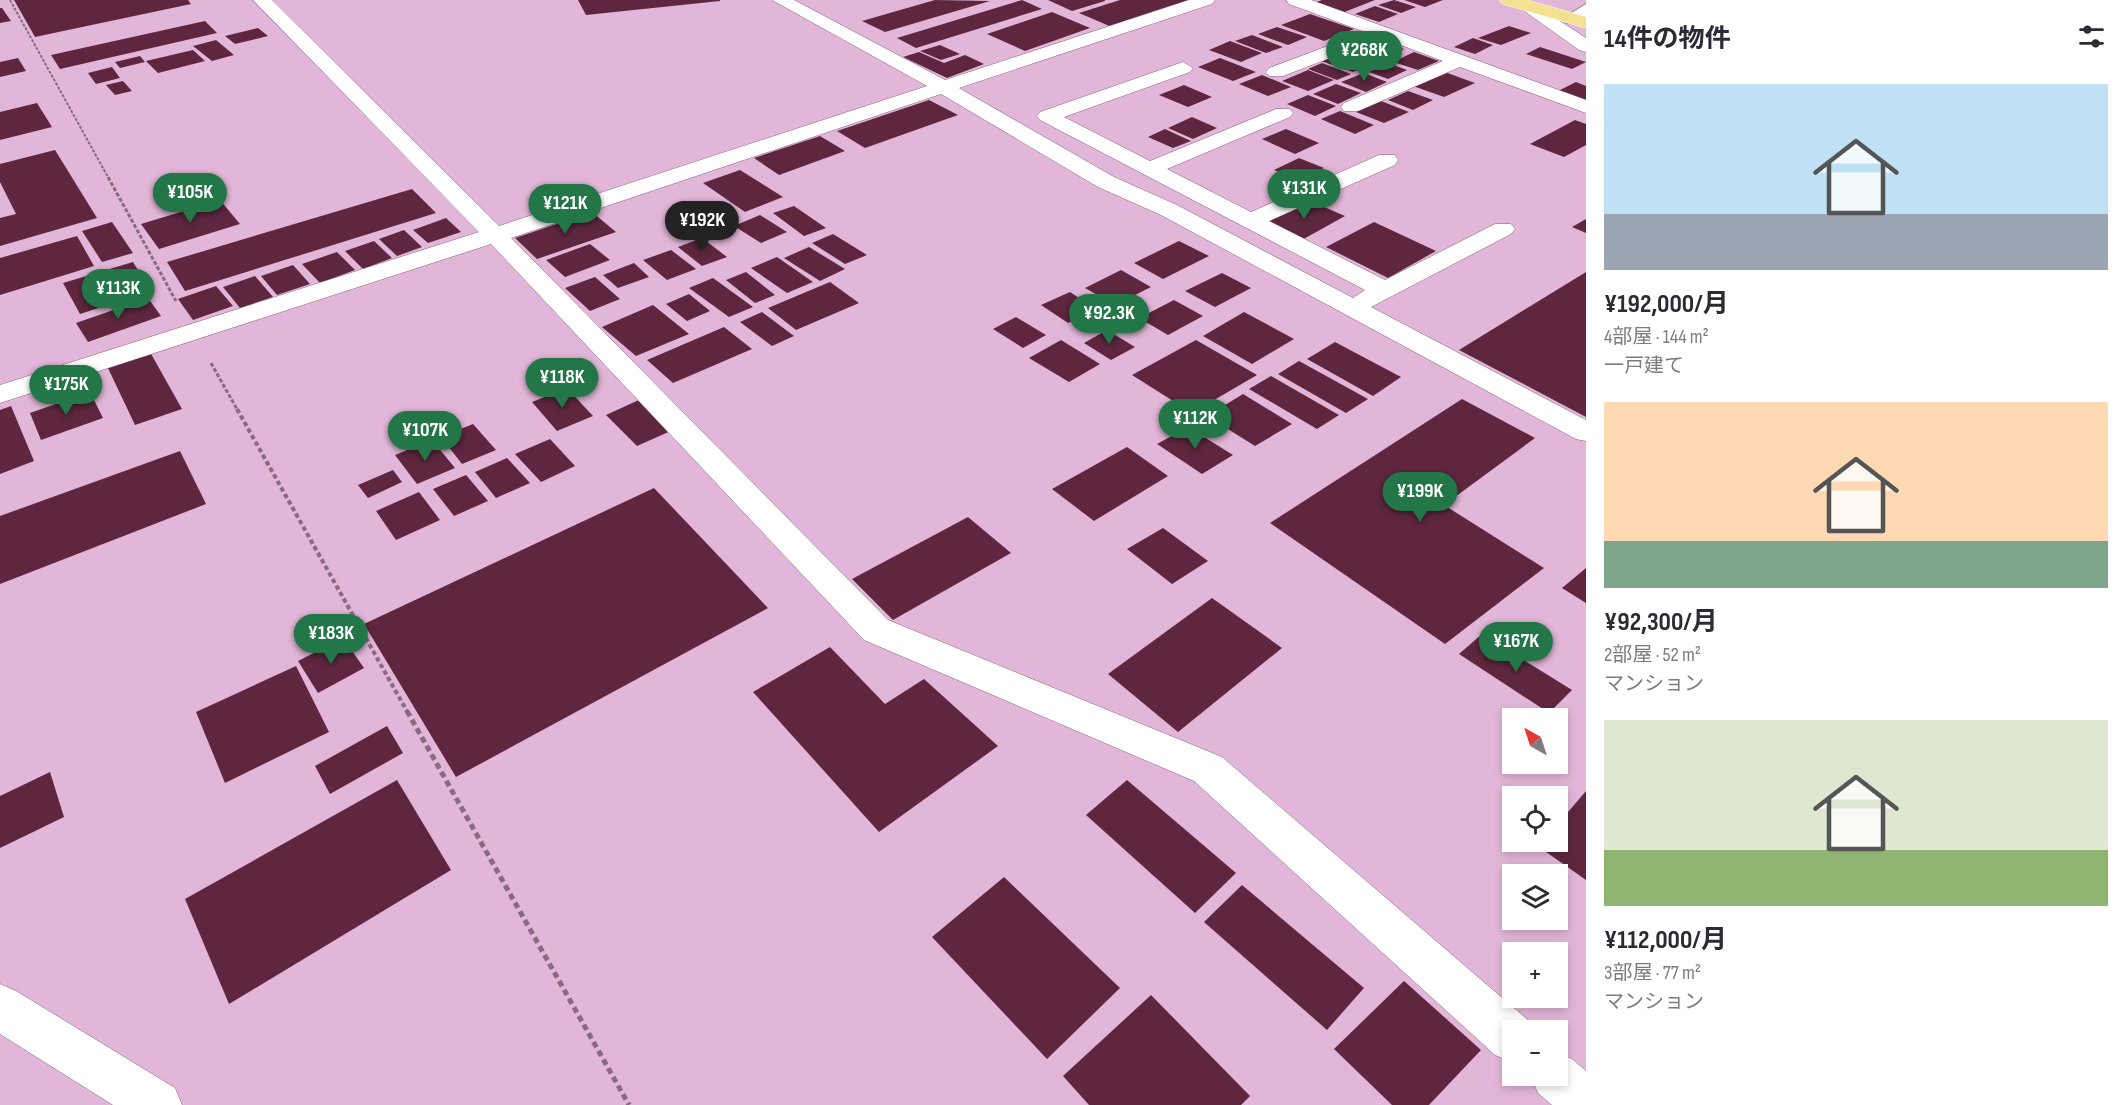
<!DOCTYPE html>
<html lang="ja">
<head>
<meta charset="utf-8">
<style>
  :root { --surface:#fff; --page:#f7f7f7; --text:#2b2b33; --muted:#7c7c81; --accent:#237648 }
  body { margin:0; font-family:"Sofia Sans Condensed","Noto Sans JP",sans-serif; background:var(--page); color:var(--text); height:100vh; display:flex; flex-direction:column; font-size:22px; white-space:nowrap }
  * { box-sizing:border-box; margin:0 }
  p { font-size:20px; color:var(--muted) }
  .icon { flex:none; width:33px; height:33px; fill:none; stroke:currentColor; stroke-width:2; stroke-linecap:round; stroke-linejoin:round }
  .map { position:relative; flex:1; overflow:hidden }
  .details { display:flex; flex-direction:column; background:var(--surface); width:540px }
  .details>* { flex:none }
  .needle { width:39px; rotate:321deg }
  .tools { position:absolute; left:1502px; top:708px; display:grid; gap:12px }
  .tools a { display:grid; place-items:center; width:66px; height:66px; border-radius:0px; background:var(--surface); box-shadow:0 3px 9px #0003; font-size:30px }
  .price { position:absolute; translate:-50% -51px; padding:0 14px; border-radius:21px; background:var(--accent); color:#fff; font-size:20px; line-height:39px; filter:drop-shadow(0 2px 3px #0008) }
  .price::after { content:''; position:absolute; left:50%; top:36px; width:18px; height:14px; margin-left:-9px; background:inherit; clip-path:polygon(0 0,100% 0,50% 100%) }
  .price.selected { background:#222; color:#fff }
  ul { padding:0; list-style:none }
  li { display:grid; align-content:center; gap:12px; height:318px; padding:0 18px }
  li span { display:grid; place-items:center; height:186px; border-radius:0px; color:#555 }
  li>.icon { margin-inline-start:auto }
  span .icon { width:108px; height:108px; fill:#fffc; stroke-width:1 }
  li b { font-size:26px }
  h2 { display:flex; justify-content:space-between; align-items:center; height:72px; padding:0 18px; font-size:26px }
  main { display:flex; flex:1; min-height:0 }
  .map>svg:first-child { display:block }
  .building { fill:#5e273f }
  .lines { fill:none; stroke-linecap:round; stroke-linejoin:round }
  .minor-casing { stroke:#8a6281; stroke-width:1 }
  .major-casing { stroke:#fff; stroke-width:1 }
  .path-far3 { stroke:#886a81; stroke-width:2; stroke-dasharray:3 1.5; stroke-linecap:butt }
  .path-far2 { stroke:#886a81; stroke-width:3; stroke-dasharray:4 2; stroke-linecap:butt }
  .path-far1 { stroke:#886a81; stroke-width:4; stroke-dasharray:4.5 3; stroke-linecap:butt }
  .path { stroke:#886a81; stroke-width:5; stroke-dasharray:6 4; stroke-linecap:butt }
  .minor { fill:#fff; fill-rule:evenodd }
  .major { fill:#f4e08f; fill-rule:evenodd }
</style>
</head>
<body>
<main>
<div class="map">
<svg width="1586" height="1105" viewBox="0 0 1586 1105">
  <rect width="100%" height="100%" fill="#e2b6d8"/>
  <!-- building -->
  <path class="building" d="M14 0H188L191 4 35 37Z
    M578 0H720V1L586 15Z
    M935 0 990 1 885 32 862 21Z
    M1022 0 1042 9 916 48 897 38Z
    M1048 0H1105V1L1072 11Z
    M1120 0H1201L1114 28 1079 13Z
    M1322 0H1375L1342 13 1314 3Z
    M1394 0 1416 7 1401 13 1378 5Z
    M1404 0H1443L1425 7Z
    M1375 6 1398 14 1379 22 1355 14Z
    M0 8H2L11 21 0 23Z
    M1052 12 1090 28 1025 51 987 34Z
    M1310 14 1354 29 1324 41 1281 25Z
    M205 21 217 33 60 69 51 55Z
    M1509 26 1531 33 1501 45 1478 38Z
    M1277 27 1307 37 1288 45 1258 34Z
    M258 28 268 36 235 44 225 36Z
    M1252 35 1283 47 1266 53 1235 41Z
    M1371 38 1404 49 1384 57 1351 46Z
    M1473 38 1493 45 1475 54 1454 47Z
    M216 40 234 55 212 61 193 46Z
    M1230 41 1262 53 1241 62 1209 50Z
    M940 45 960 54 941 60 920 51Z
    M1540 47 1586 62 1572 69 1526 54Z
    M1350 48 1382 59 1353 72 1321 61Z
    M193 50 205 61 158 73 146 61Z
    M919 52 944 63 965 55 984 64 947 78 903 57Z
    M1414 52 1439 61 1418 70 1393 62Z
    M140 56 145 62 120 68 115 62Z
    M18 58 26 71 0 77V62Z
    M1220 58 1256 72 1233 81 1198 67Z
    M1322 63 1351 74 1337 80 1308 69Z
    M1388 63 1407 70 1388 79 1369 72Z
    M112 67 120 78 96 84 88 73Z
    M1308 70 1334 80 1308 91 1282 81Z
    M1442 71 1475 83 1444 97 1410 85Z
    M1364 73 1387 82 1366 92 1341 82Z
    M1262 75 1291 87 1268 96 1239 84Z
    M123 81 132 91 115 95 106 85Z
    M1576 82 1586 86V101L1558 91Z
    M1336 84 1361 93 1338 104 1313 94Z
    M1184 85 1212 97 1188 107 1159 95Z
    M1408 91 1433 100 1413 110 1388 100Z
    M1308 95 1336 106 1315 116 1287 104Z
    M929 100 958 115 865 148 837 131Z
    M1381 101 1409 112 1384 123 1356 112Z
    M37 103 52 127 0 140V112Z
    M1340 111 1374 125 1355 134 1321 119Z
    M1192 117 1217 128 1193 139 1168 128Z
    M1575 120 1586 124V145L1564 157 1530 144Z
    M1165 129 1191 141 1173 148 1148 137Z
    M1286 129 1319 143 1295 154 1262 139Z
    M820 136 845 151 779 175 754 158Z
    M55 150 97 218 0 246V218L16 214 0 182V164Z
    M1299 158 1324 168 1299 181 1274 170Z
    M740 170 783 197 745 212 703 183Z
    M412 189 436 213 185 291 167 262Z
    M220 200 240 224 159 249 141 224Z
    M1308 200 1345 216 1300 241 1264 224Z
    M794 206 826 228 804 236 773 213Z
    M592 212 616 232 537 259 515 238Z
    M760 215 787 232 761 243 734 226Z
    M446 218 461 232 428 243 413 230Z
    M1586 219V233L1572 227Z
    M112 222 133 253 102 262 82 231Z
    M1374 222 1436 251 1388 278 1326 247Z
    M404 230 422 247 397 256 379 239Z
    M833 234 867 255 845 264 812 243Z
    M77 236 94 266 0 295V258Z
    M702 238 727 257 702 266 678 247Z
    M374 241 392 258 363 269 345 251Z
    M1179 241 1209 256 1163 279 1134 263Z
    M590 244 610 260 565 277 546 260Z
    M809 247 845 269 820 281 784 258Z
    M671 250 696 269 667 280 643 260Z
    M337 252 355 270 320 283 302 264Z
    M777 257 813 282 787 293 751 268Z
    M133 262 151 291 80 314 63 283Z
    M634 263 649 277 618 288 603 275Z
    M293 265 310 284 277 295 261 276Z
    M1121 270 1151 287 1115 305 1085 288Z
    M746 272 775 295 755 303 726 280Z
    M1586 272V417L1459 350Z
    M1222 273 1251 288 1215 307 1185 291Z
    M255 276 273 297 240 308 223 287Z
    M595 277 620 299 590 311 565 288Z
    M713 278 753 307 729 317 689 288Z
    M830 282 859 303 796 330 768 308Z
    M216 286 233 306 193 320 178 299Z
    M1070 292 1096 309 1068 323 1041 305Z
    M689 294 710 311 687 321 666 304Z
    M148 298 161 316 88 342 76 323Z
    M1174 300 1203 316 1168 335 1139 318Z
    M653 305 689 334 636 356 602 327Z
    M762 312 794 336 772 346 740 322Z
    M1244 312 1294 339 1252 364 1203 336Z
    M1016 317 1046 335 1023 348 993 329Z
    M724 327 752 349 673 383 647 360Z
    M1107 330 1135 347 1111 360 1084 343Z
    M1061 340 1100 364 1069 382 1029 358Z
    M1196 340 1257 375 1192 413 1132 375Z
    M1335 342 1401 377 1373 396 1307 359Z
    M150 352 182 409 135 425 107 366Z
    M1299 361 1368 399 1346 413 1278 374Z
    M1271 376 1339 415 1317 429 1249 389Z
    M567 388 593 416 557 431 532 402Z
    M90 392 103 418 41 440 30 413Z
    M1243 394 1292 424 1255 446 1207 416Z
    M641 399 673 430 637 446 606 415Z
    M1462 399 1535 438 1444 505 1544 568 1445 644 1270 523Z
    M11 406 34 461 0 474V410Z
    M473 424 496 450 462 464 441 437Z
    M1188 427 1233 455 1202 474 1157 444Z
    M550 439 575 466 541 482 515 454Z
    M432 440 455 468 417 484 395 455Z
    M1127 447 1168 476 1094 521 1052 489Z
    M180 451 206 504 0 584V516Z
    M507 458 530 483 496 498 475 472Z
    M393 470 402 482 368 498 358 485Z
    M466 475 488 501 454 516 433 489Z
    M654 488 768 608 456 777 364 624Z
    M419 492 440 520 396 540 376 511Z
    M968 517 1011 553 893 620 852 579Z
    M1163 528 1208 561 1172 584 1127 549Z
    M1586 568V603L1562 588Z
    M1212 598 1282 648 1178 732 1108 674Z
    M1482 634 1572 690 1549 713 1459 654Z
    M343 638 364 668 318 693 298 661Z
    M830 647 885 704 924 679 998 746 879 832 753 692Z
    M296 666 329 732 225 783 196 712Z
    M387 726 403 753 330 794 315 766Z
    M50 772 64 817 0 848V796Z
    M397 780 451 870 229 1004 185 899Z
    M1127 780 1236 873 1195 913 1086 815Z
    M1586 791V880L1539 847 1543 842H1557V825Z
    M1004 877 1120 988 1047 1059 932 937Z
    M1242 885 1364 988 1327 1030 1204 922Z
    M1404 981 1481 1050 1429 1105H1392L1334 1049Z
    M1151 995 1250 1096 1241 1105H1089L1063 1076Z"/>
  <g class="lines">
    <defs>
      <path id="minor" d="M253 0H272L499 226 927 86 772 0H794L945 80 1189 0H1215L1212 4 959 88 1114 177 1177 205 1353 298 1365 290 1040 120 1037 116 1040 112 1183 62 1193 68 1190 72 1064 117 1150 161 1276 109H1290L1293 113 1290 117 1167 169 1251 212 1379 155H1395L1398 160 1395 165 1269 221 1385 280 1495 224H1511L1515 229 1511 234 1371 307 1586 420V441L1576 439 1161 215 1098 187 941 94 511 238 888 620 1222 757 1529 1021 1532 1030H1512V1062L1495 1055 1194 781 864 640 491 244 0 403V385L479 232Z
        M1286 0H1311L1586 100V113L1460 67 1358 111H1344L1341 107 1344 103 1443 61 1382 38 1283 76H1269L1266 72 1269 68 1365 32 1289 4Z
        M1529 1 1586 38V52L1579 50 1523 10 1520 6Z
        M1586 4V17L1577 23H1565L1562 19Z
        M0 984 16 991 175 1088 182 1105H113L0 1034Z
        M1557 1053 1572 1059 1586 1071V1105H1552L1538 1093 1531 1076H1557Z"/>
      <path id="major" d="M1500 0H1527L1586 17V28L1503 4Z"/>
    </defs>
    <!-- minor casing -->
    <use href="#minor" class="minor-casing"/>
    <!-- major casing -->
    <use href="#major" class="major-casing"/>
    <!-- path-far3 -->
    <path class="path-far3" d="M10 0 109 179"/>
    <!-- path-far2 -->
    <path class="path-far2" d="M108 177 176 301
      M211 363 238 411"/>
    <!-- path-far1 -->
    <path class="path-far1" d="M237 409 408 713"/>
    <!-- path -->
    <path class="path" d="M407 711 629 1105"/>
    <!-- minor -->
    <use href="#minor" class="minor"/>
    <!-- major -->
    <use href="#major" class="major"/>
  </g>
</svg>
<div class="tools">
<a><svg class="needle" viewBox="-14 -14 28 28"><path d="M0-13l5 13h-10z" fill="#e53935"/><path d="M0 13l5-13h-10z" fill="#7c7c81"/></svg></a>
<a><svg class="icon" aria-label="locate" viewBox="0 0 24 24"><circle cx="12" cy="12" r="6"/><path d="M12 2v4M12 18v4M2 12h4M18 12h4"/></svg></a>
<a><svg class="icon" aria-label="layers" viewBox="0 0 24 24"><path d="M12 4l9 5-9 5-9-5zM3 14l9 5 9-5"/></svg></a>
<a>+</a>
<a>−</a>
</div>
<b class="price" style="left:1364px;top:82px">¥268K</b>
<b class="price" style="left:1304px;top:220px">¥131K</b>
<b class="price" style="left:190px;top:224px">¥105K</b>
<b class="price" style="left:565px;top:235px">¥121K</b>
<b class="price selected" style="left:702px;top:252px">¥192K</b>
<b class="price" style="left:118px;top:320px">¥113K</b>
<b class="price" style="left:1109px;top:345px">¥92.3K</b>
<b class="price" style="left:562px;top:409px">¥118K</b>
<b class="price" style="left:66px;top:416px">¥175K</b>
<b class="price" style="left:1195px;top:450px">¥112K</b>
<b class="price" style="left:425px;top:462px">¥107K</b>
<b class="price" style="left:1420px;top:523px">¥199K</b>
<b class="price" style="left:331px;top:665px">¥183K</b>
<b class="price" style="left:1516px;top:673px">¥167K</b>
</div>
<section class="details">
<h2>14件の物件<svg class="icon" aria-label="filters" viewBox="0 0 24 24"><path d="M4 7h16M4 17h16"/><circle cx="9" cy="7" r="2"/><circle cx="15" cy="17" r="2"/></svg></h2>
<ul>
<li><span style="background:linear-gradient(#bfe0f5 70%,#9aa5b1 0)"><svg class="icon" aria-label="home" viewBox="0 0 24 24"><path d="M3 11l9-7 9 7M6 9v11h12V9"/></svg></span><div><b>¥192,000/月</b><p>4部屋 · 144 m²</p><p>一戸建て</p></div></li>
<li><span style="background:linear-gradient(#ffd9b3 75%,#7fa58c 0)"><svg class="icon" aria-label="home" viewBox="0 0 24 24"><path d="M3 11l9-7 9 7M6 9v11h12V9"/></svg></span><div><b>¥92,300/月</b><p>2部屋 · 52 m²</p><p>マンション</p></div></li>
<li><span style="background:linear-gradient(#dfe7d0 70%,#8fb573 0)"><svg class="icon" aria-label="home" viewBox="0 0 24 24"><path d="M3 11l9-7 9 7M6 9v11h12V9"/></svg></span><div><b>¥112,000/月</b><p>3部屋 · 77 m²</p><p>マンション</p></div></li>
</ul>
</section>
</main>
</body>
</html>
